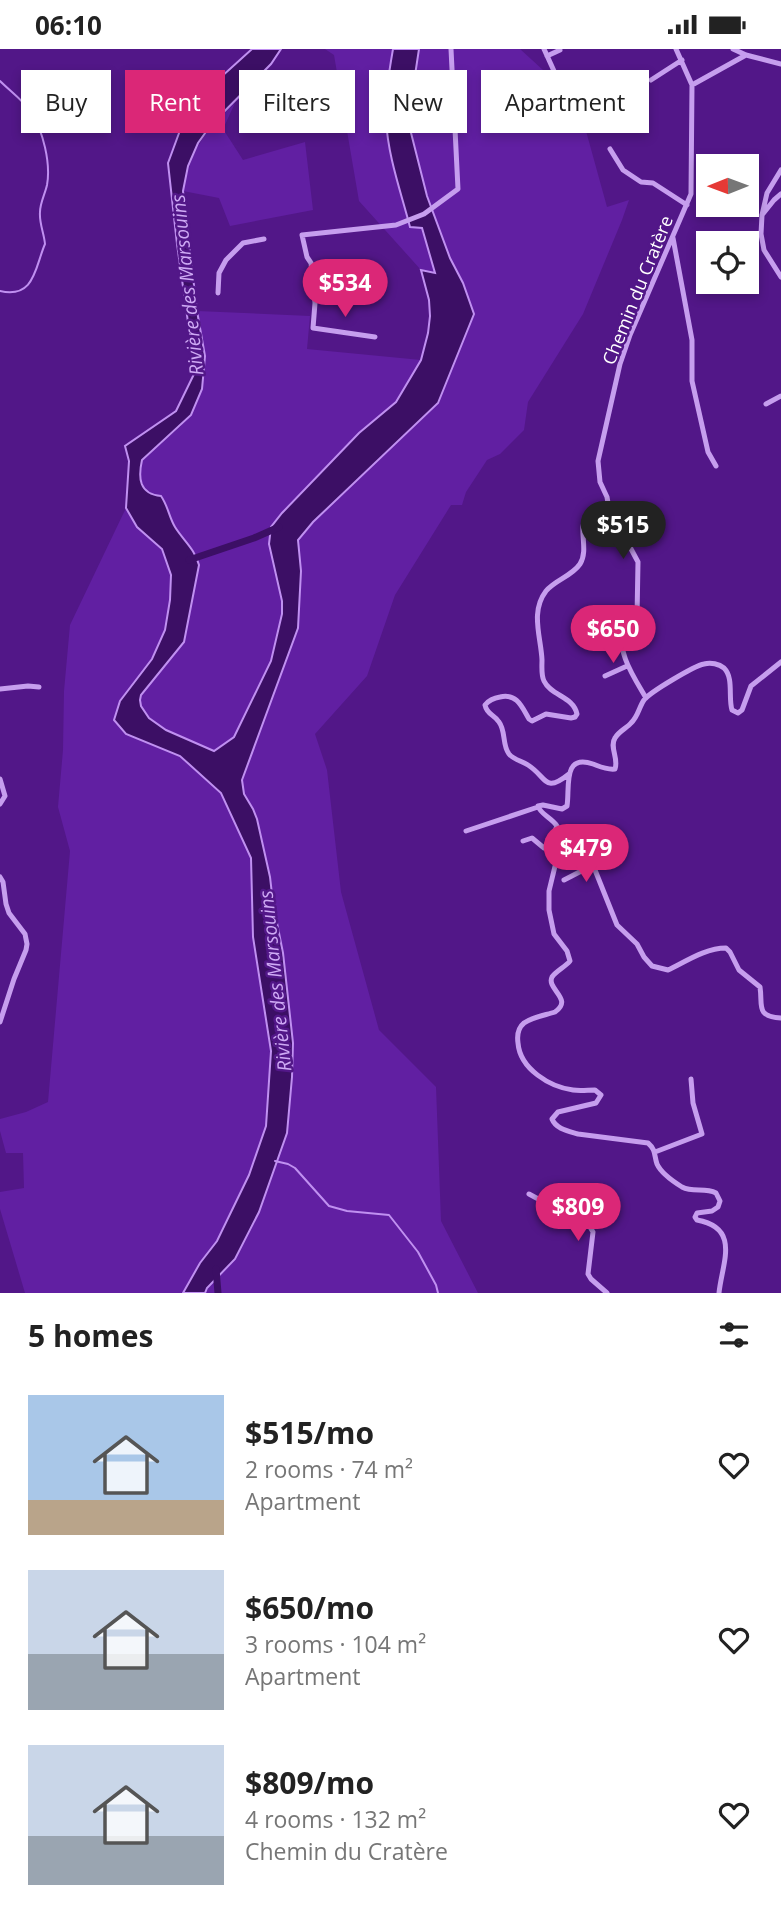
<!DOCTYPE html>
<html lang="en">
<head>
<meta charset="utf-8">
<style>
  :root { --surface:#fff; --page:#f6f6f6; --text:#222; --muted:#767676; --accent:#db2777 }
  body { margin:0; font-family:"Open Sans",sans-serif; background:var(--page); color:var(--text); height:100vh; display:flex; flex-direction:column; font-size:26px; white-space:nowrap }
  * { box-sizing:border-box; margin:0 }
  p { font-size:23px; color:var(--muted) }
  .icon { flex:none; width:38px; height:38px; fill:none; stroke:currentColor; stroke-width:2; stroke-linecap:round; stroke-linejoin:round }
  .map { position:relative; height:1244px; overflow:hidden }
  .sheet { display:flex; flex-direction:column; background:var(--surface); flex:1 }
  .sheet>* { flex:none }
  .top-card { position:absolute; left:21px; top:21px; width:740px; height:63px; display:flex; gap:14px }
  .needle { width:46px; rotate:269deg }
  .buttons { position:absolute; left:696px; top:105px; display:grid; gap:14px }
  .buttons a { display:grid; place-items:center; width:63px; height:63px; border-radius:0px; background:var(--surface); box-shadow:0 4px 10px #0003; font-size:35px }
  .price { position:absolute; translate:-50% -60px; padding:0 16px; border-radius:24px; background:var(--accent); color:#fff; font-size:23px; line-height:46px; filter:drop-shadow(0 2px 4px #0008) }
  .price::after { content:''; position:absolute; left:50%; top:42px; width:21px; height:16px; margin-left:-10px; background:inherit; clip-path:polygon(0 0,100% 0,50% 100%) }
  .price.on { background:#222; color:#fff }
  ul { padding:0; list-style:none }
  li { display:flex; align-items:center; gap:21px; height:175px; padding:0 28px }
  li span { display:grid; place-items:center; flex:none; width:196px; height:140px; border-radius:0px; color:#555 }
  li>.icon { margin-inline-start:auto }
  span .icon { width:84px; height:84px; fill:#fffc; stroke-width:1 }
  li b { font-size:30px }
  h2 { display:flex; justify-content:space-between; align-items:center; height:84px; padding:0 28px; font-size:30px }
  .tag { padding:0 24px; border-radius:0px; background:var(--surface); box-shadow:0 4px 10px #0003; font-size:24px; line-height:63px }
  .tag.on { background:var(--accent); color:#fff }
  .status { display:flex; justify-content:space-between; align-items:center; height:49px; padding:0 35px; background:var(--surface); direction:ltr }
  .status svg { height:19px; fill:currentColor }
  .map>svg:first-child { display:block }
  .green { fill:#611fa2 }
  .water { fill:#3c0f65; stroke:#c090f1; stroke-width:2 }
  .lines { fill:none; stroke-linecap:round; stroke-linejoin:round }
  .stream { stroke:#c090f1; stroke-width:2 }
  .river { stroke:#3c0f65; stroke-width:7 }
  .minor { stroke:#c69eee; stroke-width:5 }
  .labels { text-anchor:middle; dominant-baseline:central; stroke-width:5; stroke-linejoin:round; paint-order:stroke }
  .street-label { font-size:18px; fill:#fff; stroke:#521788 }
  .water-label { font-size:19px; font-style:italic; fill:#cfaaf5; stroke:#521788 }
</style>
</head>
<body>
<div class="status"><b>06:10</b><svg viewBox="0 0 49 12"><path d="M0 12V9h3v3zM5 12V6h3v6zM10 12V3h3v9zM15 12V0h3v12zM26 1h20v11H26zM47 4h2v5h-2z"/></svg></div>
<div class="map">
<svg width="781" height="1244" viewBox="0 0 781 1244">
  <rect width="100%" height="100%" fill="#521788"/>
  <!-- green -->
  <path class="green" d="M325 0H393L387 39 421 179 436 225 421 221 359 152 334 6Z
    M419 0H520L578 53 607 158 629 151 622 171 583 265 528 353 524 381 500 405 487 411 466 443 462 456H451L395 546 367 627 315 685 327 721 341 843 379 981 436 1038 441 1172 478 1244H205L259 1163 287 1084 292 1028 293 994 283 904 273 854 270 828 257 770 253 760 244 745 242 731 298 579 301 522 298 491 313 473 474 265 463 234 450 209 427 147 408 72Z
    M235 54 223 80 243 111 305 93 313 161 230 177 219 149 183 142C192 99 203 84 235 54Z
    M197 262 310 267 307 300 421 311 396 353 359 384 269 495 282 552 281 574 271 612 234 688 214 702C190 691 147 681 140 651L196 506 175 478 161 447 152 446 146 443 140 429V421L142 411 181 377 205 307Z
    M126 459 137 478 162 500 171 526 170 551 165 581 152 610 120 651 114 671 127 685 180 707 221 744 251 809 253 888 271 1002 266 1077 249 1126 217 1192 200 1214 183 1244H25L0 1160V1143L24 1139 23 1104H6L0 1082V1070L26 1063 48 1053 70 802 58 758 63 701 64 642 70 576Z"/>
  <!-- water -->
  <path class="water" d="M252 0H281L271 15 211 76 198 94 188 117 183 142 197 262 205 307 202 340 191 366 142 411C138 429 139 445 161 447 168 457 169 468 175 478 183 491 195 500 199 516L184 593 141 646 140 651 141 657 149 669 166 681 214 702 234 688 271 612 282 565V552L269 495 271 478 282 464 359 384 396 353 421 311 428 284 430 267 429 251 421 221 435 224 422 179 410 178C401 143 388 108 386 71 385 47 389 23 393 0H419L408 72 427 147 450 209 463 234 474 265 438 354 313 473 298 491 301 522 298 579 242 731 244 745 253 760 257 770 270 828 273 854 283 904 293 994 292 1028 287 1084 259 1163 235 1210 207 1239 205 1244H183L200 1214 217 1192 249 1126 266 1077 271 1002 253 888 251 809 221 744 180 707 126 685 114 671 120 652 152 610 165 581 170 551 171 526 162 500 137 478 126 459 129 412 125 397 176 362 195 323 177 195 168 114 189 57Z"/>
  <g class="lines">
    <!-- stream -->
    <path class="stream" d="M0 32C10 42 23 51 31 63 43 82 51 114 47 136 45 145 40 154 40 163 39 174 44 184 45 195 35 218 35 250 0 242
      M275 1112 288 1115 295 1119 329 1157 347 1162 389 1166 418 1203 436 1236 438 1244"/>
    <!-- river -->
    <path class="river" d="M189 511 254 489 279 478
      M216 1220 218 1244"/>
    <!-- minor -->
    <path class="minor" d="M544 0 554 22
      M733 0 746 6 781 15
      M547 7 560 1
      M651 31 682 11
      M692 36 746 6
      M610 100 623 121 641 133 653 134 687 156
      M781 121 767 144 762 166 761 185 764 201 781 228
      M762 166 774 151 781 145
      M673 189 692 291V332L708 403 716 417
      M218 244 219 224 226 211 243 194 264 190
      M375 288 313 279 315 254 313 233 311 214 307 208 302 186 396 176 424 165 458 140 451 0
      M766 355 781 347
      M602 575 634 573 637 568 638 513 630 498 624 477 607 457
      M622 575C617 604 632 625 646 649
      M605 627 627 617
      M0 640 28 637 39 638
      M569 725C544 745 547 728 528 716 522 712 514 711 509 705 502 696 506 682 499 673 494 665 487 666 485 656 489 651 493 649 500 648 517 644 522 658 529 670L532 672 546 665 571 669 575 668 577 665C573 647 551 647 544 632 541 626 542 617 542 611 541 588 530 563 546 542 555 531 572 527 580 515 589 501 578 480 586 468 591 460 602 462 608 454L607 448 600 433 598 412 620 315 630 286 691 145 692 36 676 0
      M0 730 5 747 0 755
      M557 778 560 790C580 800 583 783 597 778L600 781 595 821 617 876 637 895 644 908 652 917 668 921C685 913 705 899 726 899L730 903 739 921 760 938C763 957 755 967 781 969
      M466 782 538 758
      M523 792 532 789 544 799 550 794
      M0 828 3 833 6 855 9 864 25 885 27 895 26 901 14 930 0 973
      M564 831 595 815
      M655 1103 702 1085 693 1054 691 1030
      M529 1145 590 1178 593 1183 588 1225 591 1230 607 1244
      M719 1244C722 1214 741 1179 697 1171L695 1168 697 1164 712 1162 718 1158 720 1152 716 1144C705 1138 693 1144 682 1138 674 1133 661 1124 657 1115 654 1106 656 1101 648 1094L578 1085C568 1082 556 1080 552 1070L558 1063 596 1054 601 1046 595 1041C588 1041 580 1042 573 1041 550 1038 520 1020 518 994 517 987 518 979 524 974 532 968 546 966 555 963 574 950 546 940 552 928 556 922 565 918 570 912L567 902 554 885 549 861V842L557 809 556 803 550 794 557 777C552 769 540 765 538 757L543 756 562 760 567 757C570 739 562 704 593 715 601 718 607 721 615 720 619 709 609 698 615 689 619 682 627 679 631 674 638 668 639 658 644 651 650 643 694 617 704 615 711 613 719 615 724 619 734 629 728 648 732 661L738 664 742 661 751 637 781 613"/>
  </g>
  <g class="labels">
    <!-- street labels -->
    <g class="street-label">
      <text transform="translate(637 241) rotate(-68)">Chemin du Cratère</text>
    </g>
    <!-- water labels -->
    <g class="water-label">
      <text transform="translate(187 236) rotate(-96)">Rivière des Marsouins</text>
      <text transform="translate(275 932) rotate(-96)">Rivière des Marsouins</text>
    </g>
  </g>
</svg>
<div class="buttons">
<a><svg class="needle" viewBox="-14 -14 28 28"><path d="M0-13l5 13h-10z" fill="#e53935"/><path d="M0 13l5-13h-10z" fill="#767676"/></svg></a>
<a><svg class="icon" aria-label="locate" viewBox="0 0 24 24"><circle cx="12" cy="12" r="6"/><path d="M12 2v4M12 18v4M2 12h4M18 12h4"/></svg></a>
</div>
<b class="price" style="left:345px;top:270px">$534</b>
<b class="price on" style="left:623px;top:512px">$515</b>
<b class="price" style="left:613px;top:616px">$650</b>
<b class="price" style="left:586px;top:835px">$479</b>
<b class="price" style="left:578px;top:1194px">$809</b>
<div class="top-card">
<a class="tag">Buy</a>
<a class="tag on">Rent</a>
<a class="tag">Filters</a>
<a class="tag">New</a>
<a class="tag">Apartment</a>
</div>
</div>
<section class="sheet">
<h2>5 homes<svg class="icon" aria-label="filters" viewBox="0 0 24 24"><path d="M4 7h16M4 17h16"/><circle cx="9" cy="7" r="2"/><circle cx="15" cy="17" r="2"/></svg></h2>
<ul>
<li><span style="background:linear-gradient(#a9c7e8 75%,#b9a48a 0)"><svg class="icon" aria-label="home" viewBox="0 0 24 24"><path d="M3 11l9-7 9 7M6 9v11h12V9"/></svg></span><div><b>$515/mo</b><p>2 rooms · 74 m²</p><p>Apartment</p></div><svg class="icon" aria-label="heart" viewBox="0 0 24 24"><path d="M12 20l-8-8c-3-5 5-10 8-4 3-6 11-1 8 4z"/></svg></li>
<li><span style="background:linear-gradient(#c9d6e8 60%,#9aa5b1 0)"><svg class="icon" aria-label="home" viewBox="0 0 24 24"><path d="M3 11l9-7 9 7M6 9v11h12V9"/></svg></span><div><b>$650/mo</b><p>3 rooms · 104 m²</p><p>Apartment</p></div><svg class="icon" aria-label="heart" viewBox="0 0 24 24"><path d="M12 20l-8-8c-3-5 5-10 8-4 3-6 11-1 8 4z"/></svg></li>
<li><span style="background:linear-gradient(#c9d6e8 65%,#9aa5b1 0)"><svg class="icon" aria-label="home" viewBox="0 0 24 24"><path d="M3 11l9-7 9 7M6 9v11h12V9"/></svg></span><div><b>$809/mo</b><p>4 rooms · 132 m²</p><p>Chemin du Cratère</p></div><svg class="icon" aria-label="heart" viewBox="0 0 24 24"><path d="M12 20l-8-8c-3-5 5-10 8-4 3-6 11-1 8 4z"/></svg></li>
</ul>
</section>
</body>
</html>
